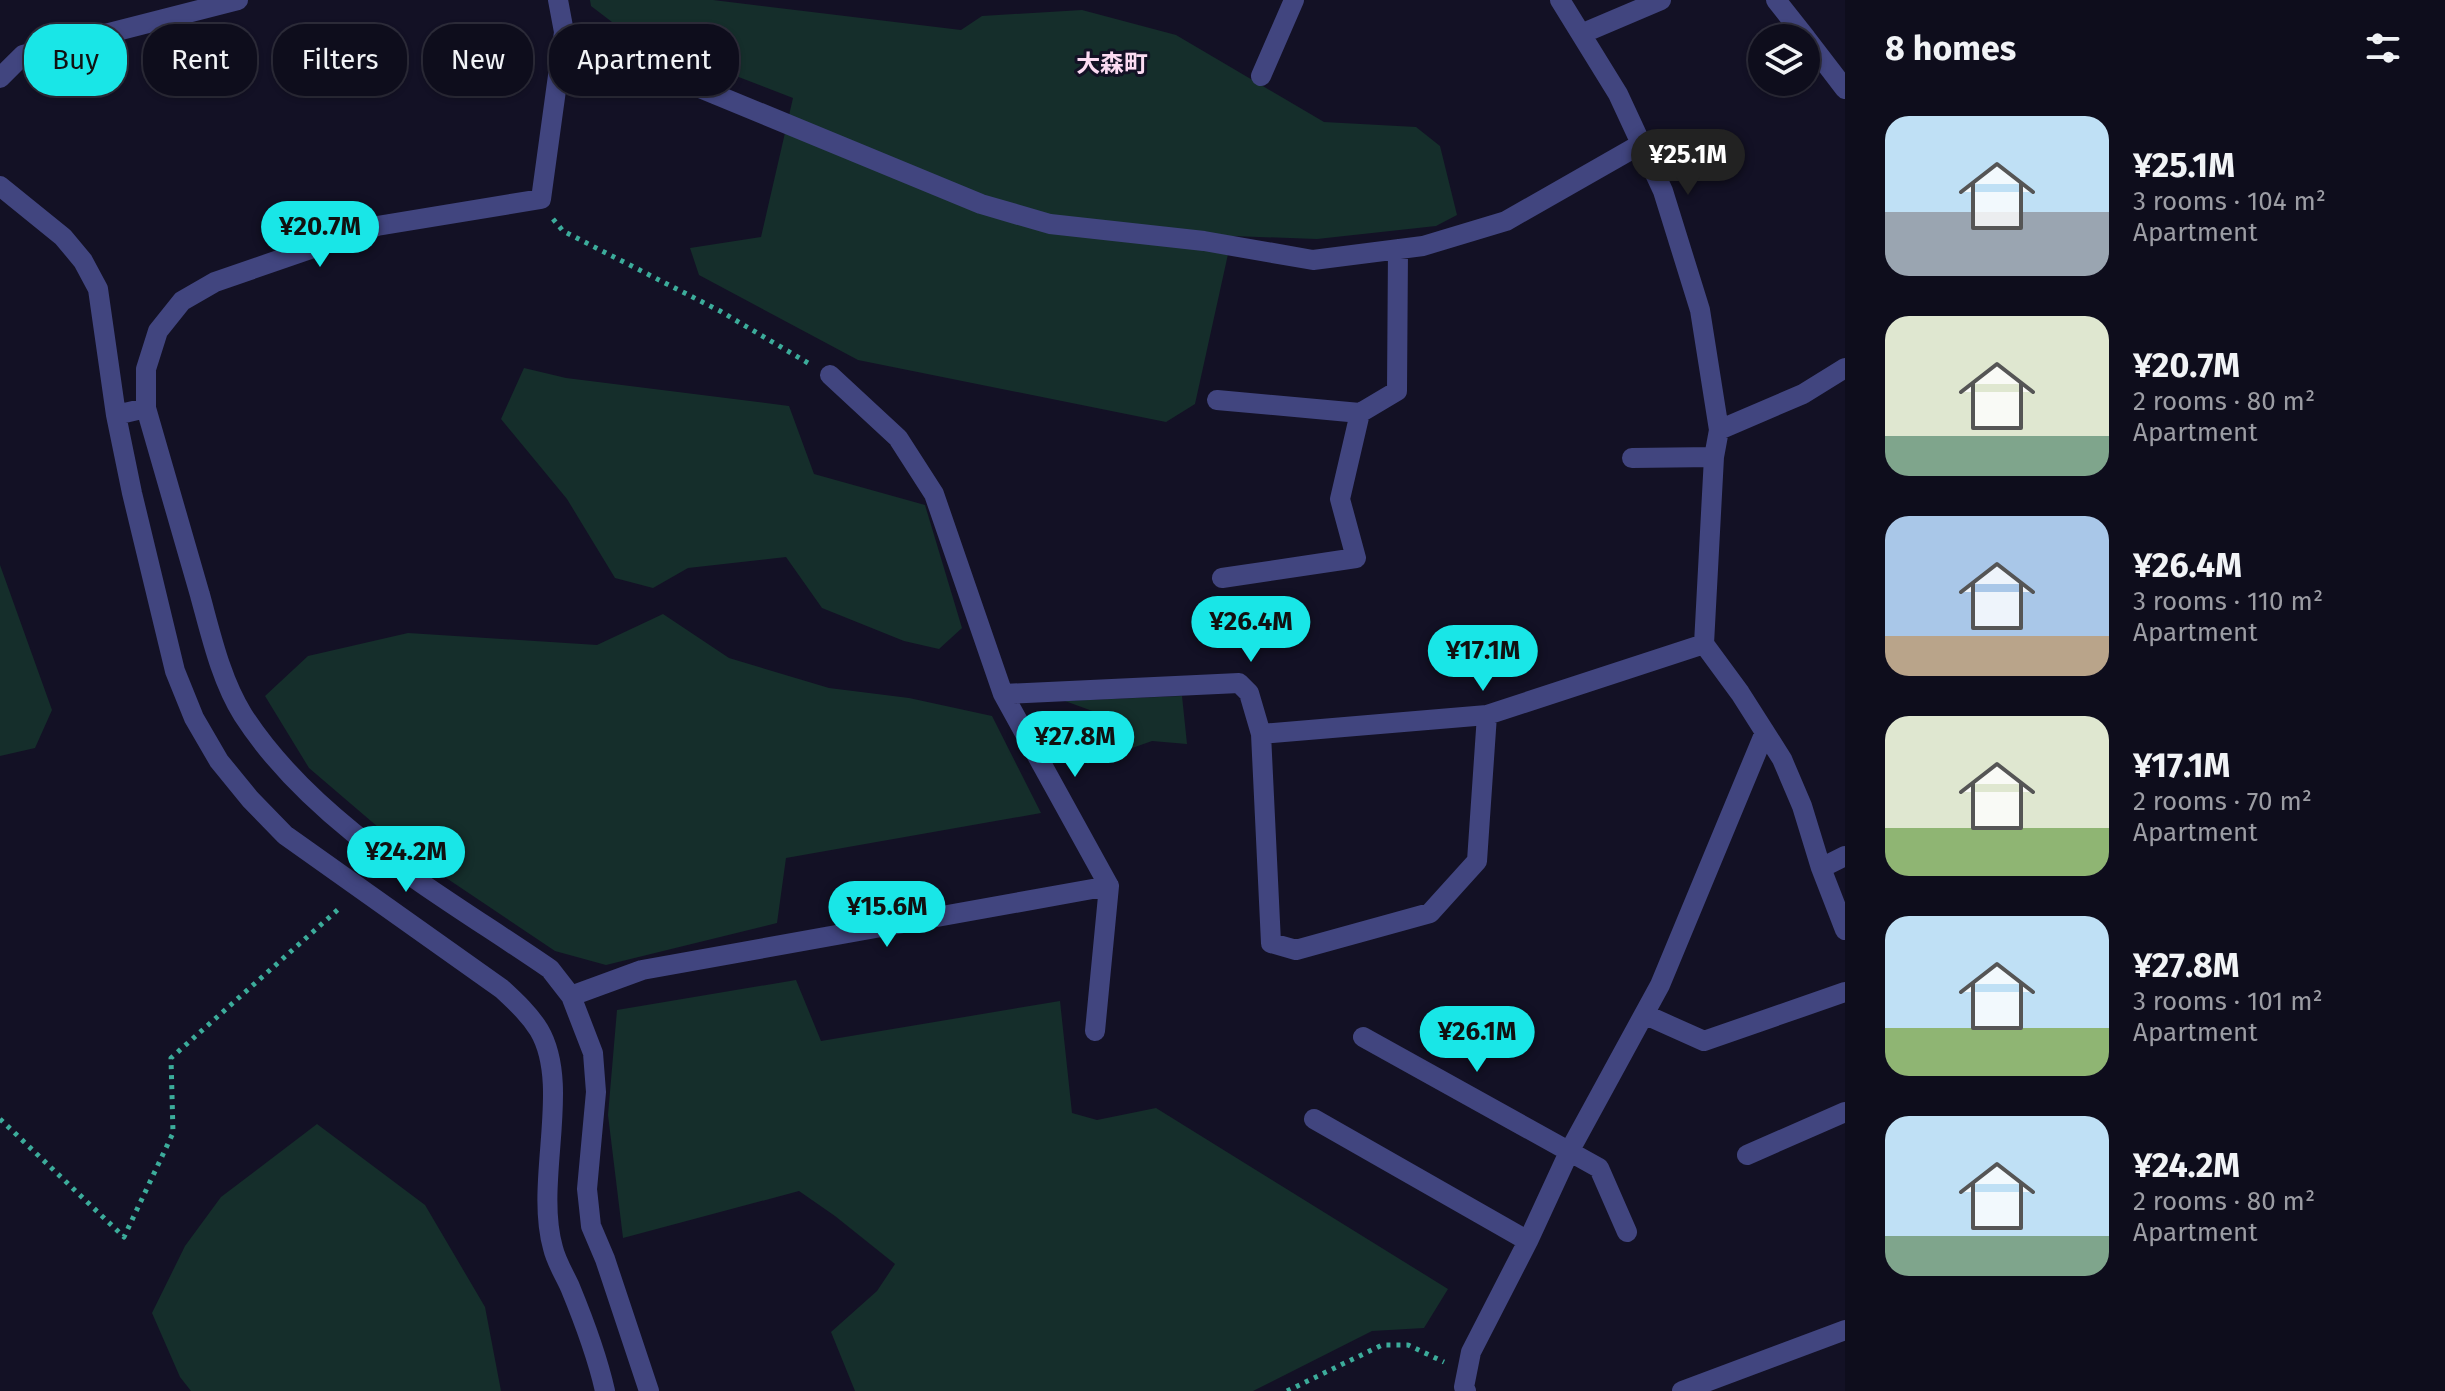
<!DOCTYPE html>
<html lang="en">
<head>
<meta charset="utf-8">
<style>
  :root { --surface:#0e0d1c; --page:#171625; --text:#f1f3f6; --muted:#9b9ca3; --line:#2e2d3b; --accent:#19e6e7 }
  body { margin:0; font-family:"Fira Sans","Noto Sans JP",sans-serif; background:var(--page); color:var(--text); height:100vh; display:flex; flex-direction:column; font-size:30px; white-space:nowrap }
  * { box-sizing:border-box; margin:0 }
  p { font-size:26px; color:var(--muted) }
  .icon { flex:none; width:44px; height:44px; fill:none; stroke:currentColor; stroke-width:2; stroke-linecap:round; stroke-linejoin:round }
  .map { position:relative; flex:1; overflow:hidden }
  .side { display:flex; flex-direction:column; background:var(--surface); width:600px }
  .side>* { flex:none }
  .banner { position:absolute; left:24px; top:24px; width:760px; height:72px; display:flex; gap:16px }
  .buttons { position:absolute; left:1748px; top:24px; display:grid; gap:16px }
  .buttons a { display:grid; place-items:center; width:72px; height:72px; border-radius:50%; background:var(--surface); box-shadow:0 2px 6px #0004,0 0 0 2px var(--line); font-size:40px }
  .price { position:absolute; translate:-50% -68px; padding:0 18px; border-radius:28px; background:var(--accent); color:#111; font-size:26px; line-height:52px; filter:drop-shadow(0 2px 4px #0008) }
  .price::after { content:''; position:absolute; left:50%; top:48px; width:24px; height:18px; margin-left:-12px; background:inherit; clip-path:polygon(0 0,100% 0,50% 100%) }
  .price.current { background:#222; color:#fff }
  ul { padding:0; list-style:none }
  li { display:flex; align-items:center; gap:24px; height:200px; padding:0 40px }
  li span { display:grid; place-items:center; flex:none; width:224px; height:160px; border-radius:24px; color:#555 }
  li>.icon { margin-inline-start:auto }
  span .icon { width:96px; height:96px; fill:#fffc; stroke-width:1 }
  li b { font-size:34px }
  h2 { display:flex; justify-content:space-between; align-items:center; height:96px; padding:0 40px; font-size:34px }
  .pill { padding:0 28px; border-radius:32px; background:var(--surface); box-shadow:0 2px 6px #0004,0 0 0 2px var(--line); font-size:28px; line-height:72px }
  .pill.current { background:var(--accent); color:#111 }
  main { display:flex; flex:1; min-height:0 }
  .map>svg:first-child { display:block }
  .green { fill:#152e2b }
  .lines { fill:none; stroke-linecap:round; stroke-linejoin:round }
  .path { stroke:#3cac9b; stroke-width:5; stroke-dasharray:4 6; stroke-linecap:butt }
  .minor { stroke:#41457f; stroke-width:20 }
  .labels { text-anchor:middle; dominant-baseline:central; stroke-width:6; stroke-linejoin:round; paint-order:stroke }
  .neighbourhood-label { font-size:24px; font-weight:bold; fill:#fbdbf2; stroke:#131125 }
</style>
</head>
<body>
<main>
<div class="map">
<svg width="1845" height="1391" viewBox="0 0 1845 1391">
  <rect width="100%" height="100%" fill="#131125"/>
  <!-- green -->
  <path class="green" d="M590 0H713L961 30 982 16 1082 10 1176 35 1324 122 1416 127 1440 146 1457 215 1436 226 1317 239 1232 236 1195 404 1166 422 858 360 699 275 690 248 761 237 793 98 629 35 591 6Z
    M524 368 566 378 789 406 814 474 925 505 962 628 939 649 904 641 822 608 786 557 688 568 653 588 615 578 567 499 501 419Z
    M0 565 52 710 35 748 0 756Z
    M663 614 729 658 829 688 909 698 992 716 1041 813 786 858 777 923 606 965 555 951 406 851 309 768 265 696 308 656 408 633 597 645Z
    M1182 696 1187 744 1152 741 1087 764 1106 716 1065 701Z
    M796 980 821 1041 1060 1001 1072 1113 1097 1120 1156 1108 1448 1289 1424 1328 1372 1331 1253 1391H855L831 1332 877 1291 895 1264 835 1216 799 1191 623 1238 608 1115 617 1010Z
    M317 1124 425 1205 485 1307 501 1391H191L180 1377 152 1313 185 1246 221 1197Z"/>
  <g class="lines">
    <!-- path -->
    <path class="path" d="M553 219 563 231 720 311 808 363
      M0 1119 124 1237 173 1133 171 1058 342 906
      M1287 1391 1382 1345H1408L1444 1362"/>
    <!-- minor -->
    <path class="minor" d="M1560 0 1618 94 1663 191 1700 310 1719 430 1714 457 1704 644 1740 693 1782 759 1802 806 1821 868 1845 930
      M1776 0 1806 38
      M564 32 981 204 1050 224 1204 241 1313 260 1423 246 1506 221 1641 144
      M1581 34 1661 0
      M1806 38 1845 89
      M1261 76 1294 0
      M0 78 23 55 238 0
      M0 186 63 237 83 261 98 289 116 415 132 493 175 671 194 718 219 761 250 799 285 835 502 989C516 1002 529 1014 539 1030 572 1086 534 1181 553 1248 556 1261 564 1274 570 1287 584 1321 597 1355 605 1391
      M830 375 898 438 934 494 1003 694 1239 683 1249 693 1261 734 1271 943 1296 950 1430 913 1477 861 1487 715
      M1217 400 1360 413 1397 391 1398 249
      M146 408V369L158 331 182 301 215 282 377 226 541 199 564 32 558 0
      M116 415 146 408C164 471 182 533 200 595 211 635 221 680 243 715 314 825 444 896 550 969L571 996 593 1053 596 1092 587 1189 591 1226 605 1259 649 1391
      M1719 430 1803 394 1845 368
      M1632 458 1714 457
      M1222 578 1356 558 1340 499 1360 413
      M1003 694 1109 886
      M1261 734 1487 715 1704 644
      M1821 868 1845 856
      M571 996 642 970 1109 886 1095 1031
      M1646 1015 1704 1041 1845 992
      M1363 1037 1599 1168 1627 1232
      M1314 1119 1528 1241
      M1747 1155 1845 1112
      M1466 1391 1464 1387 1471 1352 1528 1241 1570 1150 1660 985 1765 732
      M1682 1391 1845 1330"/>
  </g>
  <g class="labels">
    <!-- neighbourhood labels -->
    <g class="neighbourhood-label">
      <text x="1112" y="64">大森町</text>
    </g>
  </g>
</svg>
<div class="buttons">
<a><svg class="icon" aria-label="layers" viewBox="0 0 24 24"><path d="M12 4l9 5-9 5-9-5zM3 14l9 5 9-5"/></svg></a>
</div>
<b class="price current" style="left:1688px;top:197px">¥25.1M</b>
<b class="price" style="left:320px;top:269px">¥20.7M</b>
<b class="price" style="left:1251px;top:664px">¥26.4M</b>
<b class="price" style="left:1483px;top:693px">¥17.1M</b>
<b class="price" style="left:1075px;top:779px">¥27.8M</b>
<b class="price" style="left:406px;top:894px">¥24.2M</b>
<b class="price" style="left:887px;top:949px">¥15.6M</b>
<b class="price" style="left:1477px;top:1074px">¥26.1M</b>
<div class="banner">
<a class="pill current">Buy</a>
<a class="pill">Rent</a>
<a class="pill">Filters</a>
<a class="pill">New</a>
<a class="pill">Apartment</a>
</div>
</div>
<section class="side">
<h2>8 homes<svg class="icon" aria-label="filters" viewBox="0 0 24 24"><path d="M4 7h16M4 17h16"/><circle cx="9" cy="7" r="2"/><circle cx="15" cy="17" r="2"/></svg></h2>
<ul>
<li><span style="background:linear-gradient(#bfe0f5 60%,#9aa5b1 0)"><svg class="icon" aria-label="home" viewBox="0 0 24 24"><path d="M3 11l9-7 9 7M6 9v11h12V9"/></svg></span><div><b>¥25.1M</b><p>3 rooms · 104 m²</p><p>Apartment</p></div></li>
<li><span style="background:linear-gradient(#dfe7d0 75%,#7fa58c 0)"><svg class="icon" aria-label="home" viewBox="0 0 24 24"><path d="M3 11l9-7 9 7M6 9v11h12V9"/></svg></span><div><b>¥20.7M</b><p>2 rooms · 80 m²</p><p>Apartment</p></div></li>
<li><span style="background:linear-gradient(#a9c7e8 75%,#b9a48a 0)"><svg class="icon" aria-label="home" viewBox="0 0 24 24"><path d="M3 11l9-7 9 7M6 9v11h12V9"/></svg></span><div><b>¥26.4M</b><p>3 rooms · 110 m²</p><p>Apartment</p></div></li>
<li><span style="background:linear-gradient(#dfe7d0 70%,#8fb573 0)"><svg class="icon" aria-label="home" viewBox="0 0 24 24"><path d="M3 11l9-7 9 7M6 9v11h12V9"/></svg></span><div><b>¥17.1M</b><p>2 rooms · 70 m²</p><p>Apartment</p></div></li>
<li><span style="background:linear-gradient(#bfe0f5 70%,#8fb573 0)"><svg class="icon" aria-label="home" viewBox="0 0 24 24"><path d="M3 11l9-7 9 7M6 9v11h12V9"/></svg></span><div><b>¥27.8M</b><p>3 rooms · 101 m²</p><p>Apartment</p></div></li>
<li><span style="background:linear-gradient(#bfe0f5 75%,#7fa58c 0)"><svg class="icon" aria-label="home" viewBox="0 0 24 24"><path d="M3 11l9-7 9 7M6 9v11h12V9"/></svg></span><div><b>¥24.2M</b><p>2 rooms · 80 m²</p><p>Apartment</p></div></li>
</ul>
</section>
</main>
</body>
</html>
